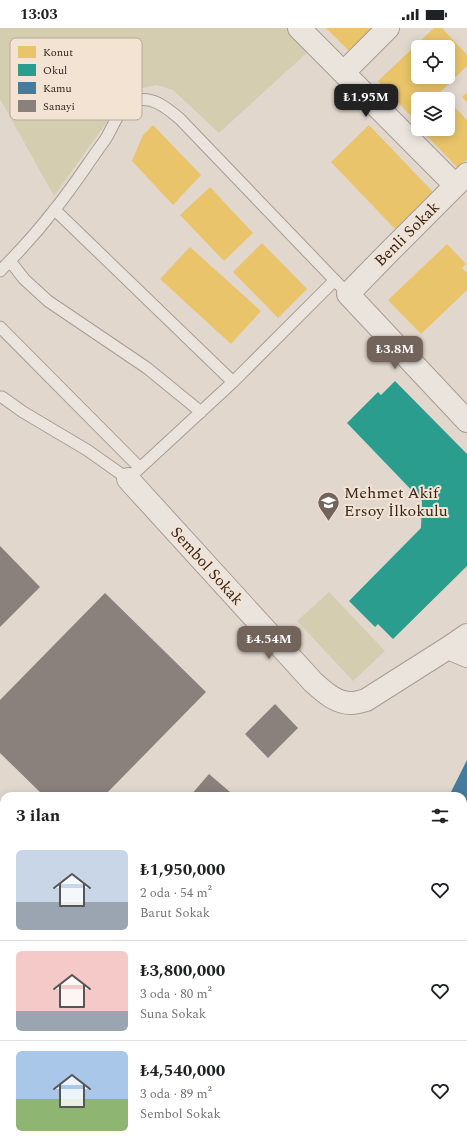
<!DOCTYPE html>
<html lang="tr">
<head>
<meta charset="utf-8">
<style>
  :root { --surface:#fff; --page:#f6f6f6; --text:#202124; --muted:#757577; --line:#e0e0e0; --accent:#72635b }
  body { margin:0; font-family:Spectral,serif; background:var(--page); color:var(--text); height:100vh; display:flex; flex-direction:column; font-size:15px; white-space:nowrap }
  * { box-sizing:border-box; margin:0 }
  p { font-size:13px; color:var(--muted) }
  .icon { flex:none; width:22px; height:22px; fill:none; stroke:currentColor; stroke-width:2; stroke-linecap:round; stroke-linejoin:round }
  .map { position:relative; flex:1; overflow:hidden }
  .side { position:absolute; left:0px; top:764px; width:467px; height:356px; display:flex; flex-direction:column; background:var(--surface); border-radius:12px 12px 0 0; box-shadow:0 2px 10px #0003 }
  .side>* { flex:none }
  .controls { position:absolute; left:411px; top:12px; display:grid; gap:8px }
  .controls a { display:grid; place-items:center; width:44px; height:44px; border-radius:6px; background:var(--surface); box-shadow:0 2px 10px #0003; font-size:20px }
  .price { position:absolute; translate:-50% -34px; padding:0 9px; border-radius:8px; background:var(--accent); color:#fff; font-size:13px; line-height:26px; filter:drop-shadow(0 1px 2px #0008) }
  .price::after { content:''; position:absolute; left:50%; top:24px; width:12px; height:9px; margin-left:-6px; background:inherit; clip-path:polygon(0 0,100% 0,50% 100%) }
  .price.on { background:#222; color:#fff }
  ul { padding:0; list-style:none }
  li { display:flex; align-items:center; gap:12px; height:100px; padding:0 16px }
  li+li { border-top:1px solid var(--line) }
  li span { display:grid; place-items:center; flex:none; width:112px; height:80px; border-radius:6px; color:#555 }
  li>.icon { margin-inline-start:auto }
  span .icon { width:48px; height:48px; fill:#fffc; stroke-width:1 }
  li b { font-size:17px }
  h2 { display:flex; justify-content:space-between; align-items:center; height:48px; padding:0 16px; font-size:17px }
  .status { display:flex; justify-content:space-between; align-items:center; height:28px; padding:0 20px; background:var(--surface); direction:ltr }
  .status svg { height:11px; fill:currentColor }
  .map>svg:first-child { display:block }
  .green { fill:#d4cdb0 }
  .homes { fill:#e9c46a; fill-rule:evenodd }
  .schools { fill:#2a9d8f }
  .public { fill:#457b9d }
  .industry { fill:#8a817c }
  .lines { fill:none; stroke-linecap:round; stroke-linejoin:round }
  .lane-casing { stroke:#a79d95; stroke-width:13 }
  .street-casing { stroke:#a79d95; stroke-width:24 }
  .lane { stroke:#eae4dd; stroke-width:11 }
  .street { stroke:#eae4dd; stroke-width:22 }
  .labels { text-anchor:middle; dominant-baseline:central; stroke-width:4; stroke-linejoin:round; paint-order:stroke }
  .street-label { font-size:16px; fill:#35251e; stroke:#f3e3d3 }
  .poi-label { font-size:16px; fill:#35251e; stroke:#f3e3d3; text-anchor:start }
  .key { fill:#f3e3d3; stroke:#baaa9d; stroke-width:1 }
  .key-label { font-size:11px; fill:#35251e }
</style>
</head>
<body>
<div class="status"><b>13:03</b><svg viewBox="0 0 49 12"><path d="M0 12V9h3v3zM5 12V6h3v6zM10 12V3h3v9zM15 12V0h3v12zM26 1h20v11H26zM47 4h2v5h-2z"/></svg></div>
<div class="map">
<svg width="467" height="1120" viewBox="0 0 467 1120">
  <rect width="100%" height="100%" fill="#e2d7cd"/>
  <!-- green -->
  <path class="green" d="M0 0H288L310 22 219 105 173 62 157 57 129 63 54 168 0 71Z
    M329 564 385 623 353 653 297 593Z"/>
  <!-- homes -->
  <path class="homes" d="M326 0H374L350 24Z
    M434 0H442L467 27V38L433 71H418V85L413 90 378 53ZM418 19H448V49H418Z
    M467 64V74L462 69Z
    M450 74 467 92V131L458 140 421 102 448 101V76Z
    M153 97 201 147 173 177 132 133 143 107Z
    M369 97 433 164 395 201 331 134Z
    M210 159 253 205 224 233 180 187Z
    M262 215 307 261 278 290 233 244Z
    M447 216 466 236 462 240 467 245V262L421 306 388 272Z
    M190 219 261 283 231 316 160 251Z
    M0 1106 4 1113V1116H6L9 1120H0Z"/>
  <!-- schools -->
  <path class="schools" d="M395 353 467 426V538L393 611 378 596 375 599 349 573 421 500 422 473 347 395 378 364 381 367Z"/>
  <!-- public -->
  <path class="public" d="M467 732V800L463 798V768H449Z"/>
  <!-- industry -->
  <path class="industry" d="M0 518 40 559 0 599Z
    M105 565 206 664 104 768H44L0 725V672Z
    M275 676 298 700 268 730 245 706Z
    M209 746 230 764 226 768H190Z"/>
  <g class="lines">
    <defs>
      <path id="lane" d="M55 182 233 354
        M10 233 24 251 48 273 147 340 201 384
        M0 243C19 224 38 203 55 181 73 159 88 135 105 112 113 100 119 78 134 73 152 67 167 80 180 91L348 266
        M0 299 140 440
        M2 369 23 384 87 422 128 451 233 354 334 253"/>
      <path id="street" d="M299 0 455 157
        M344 44 388 0
        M467 146 390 223 348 266 467 393
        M128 451 313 654C324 664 337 676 353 675 357 675 362 673 366 672L448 620 467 628
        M448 620 467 607
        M463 977 467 970
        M0 1050 4 1058
        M33 1116 35 1120
        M377 1120 379 1116"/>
    </defs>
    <!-- lane casing -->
    <use href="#lane" class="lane-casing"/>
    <!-- street casing -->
    <use href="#street" class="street-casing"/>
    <!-- lane -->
    <use href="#lane" class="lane"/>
    <!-- street -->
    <use href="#street" class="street"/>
  </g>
  <!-- icons -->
  <defs>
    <symbol id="school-pin" viewBox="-11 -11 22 30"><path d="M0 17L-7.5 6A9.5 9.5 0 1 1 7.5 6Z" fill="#72635b" stroke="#f3e3d3"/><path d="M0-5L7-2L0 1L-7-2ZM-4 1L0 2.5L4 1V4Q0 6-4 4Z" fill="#fff"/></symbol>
  </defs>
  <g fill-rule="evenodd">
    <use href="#school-pin" x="316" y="462" width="25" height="34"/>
  </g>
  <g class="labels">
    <!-- street labels -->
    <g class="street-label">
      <text transform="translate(407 206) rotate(-45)">Benli Sokak</text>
      <text transform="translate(207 538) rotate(48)">Sembol Sokak</text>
    </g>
    <!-- poi labels -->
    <g class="poi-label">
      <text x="344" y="465">Mehmet Akif<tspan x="344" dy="18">Ersoy İlkokulu</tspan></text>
    </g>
  </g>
  <!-- legend -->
  <rect x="10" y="10" width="132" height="82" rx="6" class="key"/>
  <rect x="18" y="18" width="18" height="12" fill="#e9c46a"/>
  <rect x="18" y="36" width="18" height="12" fill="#2a9d8f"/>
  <rect x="18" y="54" width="18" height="12" fill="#457b9d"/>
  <rect x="18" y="72" width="18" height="12" fill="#8a817c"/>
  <g class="key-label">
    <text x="43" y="28">Konut</text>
    <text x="43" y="46">Okul</text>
    <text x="43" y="64">Kamu</text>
    <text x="43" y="82">Sanayi</text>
  </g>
</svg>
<div class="controls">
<a><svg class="icon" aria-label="locate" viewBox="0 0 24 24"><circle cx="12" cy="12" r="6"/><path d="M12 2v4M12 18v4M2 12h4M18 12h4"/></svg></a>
<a><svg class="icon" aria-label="layers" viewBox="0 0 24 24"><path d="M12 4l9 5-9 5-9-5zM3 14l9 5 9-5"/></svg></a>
</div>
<b class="price on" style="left:366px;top:90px">₺1.95M</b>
<b class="price" style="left:395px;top:342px">₺3.8M</b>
<b class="price" style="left:269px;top:632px">₺4.54M</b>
<section class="side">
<h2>3 ilan<svg class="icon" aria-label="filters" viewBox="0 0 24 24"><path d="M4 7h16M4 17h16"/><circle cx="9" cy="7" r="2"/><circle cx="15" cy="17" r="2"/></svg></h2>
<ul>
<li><span style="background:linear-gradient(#c9d6e8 65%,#9aa5b1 0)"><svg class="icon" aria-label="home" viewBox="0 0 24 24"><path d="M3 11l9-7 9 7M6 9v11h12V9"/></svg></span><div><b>₺1,950,000</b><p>2 oda · 54 m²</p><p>Barut Sokak</p></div><svg class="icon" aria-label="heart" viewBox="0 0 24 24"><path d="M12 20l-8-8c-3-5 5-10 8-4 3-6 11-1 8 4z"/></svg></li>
<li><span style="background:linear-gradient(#f6c9c9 75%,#9aa5b1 0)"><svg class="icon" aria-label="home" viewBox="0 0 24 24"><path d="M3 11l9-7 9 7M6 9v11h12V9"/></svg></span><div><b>₺3,800,000</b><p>3 oda · 80 m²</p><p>Suna Sokak</p></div><svg class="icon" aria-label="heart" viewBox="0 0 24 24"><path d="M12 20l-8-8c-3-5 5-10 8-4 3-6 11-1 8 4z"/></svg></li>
<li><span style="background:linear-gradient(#a9c7e8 60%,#8fb573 0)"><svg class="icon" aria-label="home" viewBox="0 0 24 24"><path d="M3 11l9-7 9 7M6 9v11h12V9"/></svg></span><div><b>₺4,540,000</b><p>3 oda · 89 m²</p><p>Sembol Sokak</p></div><svg class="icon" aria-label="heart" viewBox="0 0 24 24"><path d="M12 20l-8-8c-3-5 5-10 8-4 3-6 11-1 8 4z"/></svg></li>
</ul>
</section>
</div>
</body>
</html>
